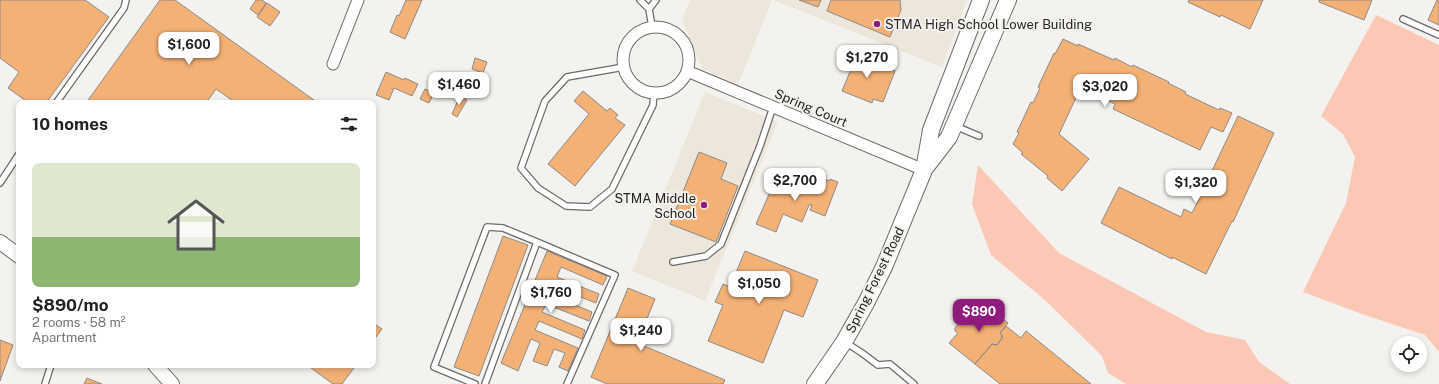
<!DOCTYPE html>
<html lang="en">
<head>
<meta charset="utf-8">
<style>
  :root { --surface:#fff; --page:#f2f2f2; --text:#202124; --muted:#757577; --line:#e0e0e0; --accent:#8f1c7c }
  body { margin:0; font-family:"Public Sans",sans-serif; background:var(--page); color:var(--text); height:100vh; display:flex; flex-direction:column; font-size:15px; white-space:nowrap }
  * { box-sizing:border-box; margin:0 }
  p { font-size:13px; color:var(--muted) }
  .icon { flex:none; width:22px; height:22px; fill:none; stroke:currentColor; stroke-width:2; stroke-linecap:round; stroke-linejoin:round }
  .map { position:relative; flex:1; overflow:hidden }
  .panel { position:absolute; left:16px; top:100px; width:360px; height:268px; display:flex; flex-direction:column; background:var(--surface); border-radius:8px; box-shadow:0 2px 6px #0003 }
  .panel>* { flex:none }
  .fabs { position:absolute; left:1391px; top:336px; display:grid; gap:8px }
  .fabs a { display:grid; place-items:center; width:36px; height:36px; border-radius:50%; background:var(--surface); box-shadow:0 2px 6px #0003; font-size:20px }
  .price { position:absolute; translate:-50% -34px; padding:0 9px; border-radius:8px; background:#fff; color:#222; font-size:13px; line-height:26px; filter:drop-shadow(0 1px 2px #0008) }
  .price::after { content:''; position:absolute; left:50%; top:24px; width:12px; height:9px; margin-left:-6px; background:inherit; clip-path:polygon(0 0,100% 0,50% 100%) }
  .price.active { background:var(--accent); color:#fff }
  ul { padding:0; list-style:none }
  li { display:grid; align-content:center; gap:8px; height:212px; padding:0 16px }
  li+li { border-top:1px solid var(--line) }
  li span { display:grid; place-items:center; height:124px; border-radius:8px; color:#555 }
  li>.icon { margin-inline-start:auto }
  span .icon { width:72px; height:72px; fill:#fffc; stroke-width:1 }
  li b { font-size:17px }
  h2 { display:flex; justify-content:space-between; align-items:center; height:48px; padding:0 16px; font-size:17px }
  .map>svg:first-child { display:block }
  .built { fill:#ece6db }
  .green { fill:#fbc8b5 }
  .building { fill:#f4b176; stroke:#8d8a87 }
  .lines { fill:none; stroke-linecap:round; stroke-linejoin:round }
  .service-casing { stroke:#6d6b68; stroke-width:8 }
  .minor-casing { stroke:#6d6b68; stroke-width:13 }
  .tertiary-casing { stroke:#6d6b68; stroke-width:16 }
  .secondary-casing { stroke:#6d6b68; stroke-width:18 }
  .service { stroke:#fff; stroke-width:5.5 }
  .minor { stroke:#fff; stroke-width:11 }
  .tertiary { stroke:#fff; stroke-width:14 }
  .secondary { stroke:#fff; stroke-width:16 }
  .poi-dot { fill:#8f1c7c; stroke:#f4f2ee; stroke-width:1.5 }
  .labels { text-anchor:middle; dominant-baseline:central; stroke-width:4; stroke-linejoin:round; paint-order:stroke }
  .poi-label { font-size:13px; fill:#262523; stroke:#f4f2ee; text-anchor:start }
  .street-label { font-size:13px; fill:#262523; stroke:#f4f2ee }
</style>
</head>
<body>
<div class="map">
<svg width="1439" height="384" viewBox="0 0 1439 384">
  <rect width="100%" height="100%" fill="#f4f2ee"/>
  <!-- built -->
  <path class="built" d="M690 0H772L738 84 702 69 682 19Z
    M773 0H967L942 67Z
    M705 92 778 122 705 301 632 271Z"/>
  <!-- green -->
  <path class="green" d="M1376 15 1439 45V352L1425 335 1362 314 1303 292 1346 203 1355 157 1343 134 1321 116Z
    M978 165 1059 253 1206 332 1245 340 1259 362 1290 384H1126L1108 373 1102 356 1046 301 991 255 972 204Z"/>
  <!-- building -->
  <path class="building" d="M0 0H85L109 17 46 103H29L8 88 19 72 0 58Z
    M160 0H175L318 103H236L216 89 206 103H86Z
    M256 0H262L266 3 258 15 250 9Z
    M406 0H422L405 39 390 32 397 15 399 16Z
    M799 0H821L818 7Z
    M831 0H900L901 10 890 37 827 11Z
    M1189 0H1263L1250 29 1221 15 1220 17 1188 2Z
    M1319 0H1372L1364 20 1319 2Z
    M1437 0H1439V25L1428 20Z
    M267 3 280 12 270 26 257 17Z
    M1063 39 1078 46V44L1114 60 1115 58 1132 67 1133 65 1169 82 1168 83 1186 92 1185 94 1219 110 1220 108 1232 113 1223 132 1211 127 1200 150 1113 109 1115 104 1081 87 1059 134 1089 159 1062 191 1047 178 1048 176 1021 154 1023 153 1013 144 1019 133 1017 132 1031 102 1033 103 1040 88 1038 87 1054 53 1055 54Z
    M850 53 895 71 883 102 873 99 872 103 842 91 852 67 845 64Z
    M475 58 487 62 483 73 472 69Z
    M386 72 404 80 405 78 418 84 412 96 394 88 389 100 376 95Z
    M425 89 434 93 429 103 420 99Z
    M583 91 607 111 610 108 618 115 615 118 625 125 575 186 548 164 589 114 574 101Z
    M460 96 467 100 457 117 452 114Z
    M1238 116 1274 133 1233 222 1232 221 1206 274 1172 257V259L1101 223 1119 187 1181 217 1184 209 1192 213Z
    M699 152 727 163 721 179 738 186 716 242 670 224Z
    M777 176 795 184 794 186 806 191 808 186 815 189 818 177 830 181V179L838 182 825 216 810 210 812 205H809L802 222 783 214 776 232 756 224Z
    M503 236 528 245 479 376 454 367Z
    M547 251 607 276 603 285 561 267 557 277 599 294 596 303 553 286 549 294 592 312 589 321 546 304 542 312 585 330 582 339 539 321 535 330 578 348 568 371 559 367 565 353 554 349 547 366 533 361 540 343 531 339 518 371 501 363Z
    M745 251 818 280 803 317 784 310 763 363 708 341 723 305 715 302 723 284 730 287Z
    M628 288 655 299 637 343 725 380 723 384H607L591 377Z
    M982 302 1008 323 1000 333 1002 335V338L997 345 992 344 975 364 949 343 958 333 955 331V328L961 321 966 322Z
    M373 323 382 329 373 341Z
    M1006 326 1021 338 1026 331 1091 384H1000L975 364 992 344 997 345 1002 338V335L1000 333Z
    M0 340 13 345 0 381Z
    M307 365H356L342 384H333Z
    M87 378 89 379 102 384H84Z"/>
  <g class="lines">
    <defs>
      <path id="service" d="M640 0 649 9
        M1403 19 1439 35
        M652 27 649 9 656 0
        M624 67 567 77 545 101 521 168 538 188 566 206 590 207 612 189 653 105 654 93
        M56 103 124 8 126 0
        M955 126 979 136
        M0 183 19 154
        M537 242 615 275 567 384
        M673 262 706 256 721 244 760 146 773 107
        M845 342 862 353 878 365 890 364 914 384
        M45 384 51 365
        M475 384 434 367 487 227 503 228 537 242 485 384"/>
      <path id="minor" d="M623 60a33 33 0 1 1 66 0a33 33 0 1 1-66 0Z
        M333 64 358 0
        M687 71 924 170"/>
      <path id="tertiary" d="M0 242 19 256
        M155 365 172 384"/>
      <path id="secondary" d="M926 167 949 137 1008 0
        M815 384 844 342 866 303 884 267 924 170 931 130 981 0"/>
    </defs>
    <!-- service casing -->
    <use href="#service" class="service-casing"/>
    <!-- minor casing -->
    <use href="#minor" class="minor-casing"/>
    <!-- tertiary casing -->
    <use href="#tertiary" class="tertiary-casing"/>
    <!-- secondary casing -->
    <use href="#secondary" class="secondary-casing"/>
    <!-- service -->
    <use href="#service" class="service"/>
    <!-- minor -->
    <use href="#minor" class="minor"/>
    <!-- tertiary -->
    <use href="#tertiary" class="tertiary"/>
    <!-- secondary -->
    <use href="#secondary" class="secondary"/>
  </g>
  <!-- markers -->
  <g class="poi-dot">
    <circle cx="877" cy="24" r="4"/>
    <circle cx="704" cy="205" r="4"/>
  </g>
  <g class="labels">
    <!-- poi labels -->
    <g class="poi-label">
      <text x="885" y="24">STMA High School Lower Building</text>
      <text x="696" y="198" text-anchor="end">STMA Middle<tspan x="696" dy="15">School</tspan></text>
    </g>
    <!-- street labels -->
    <g class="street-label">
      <text transform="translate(811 108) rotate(23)">Spring Court</text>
      <text transform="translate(875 280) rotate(-64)">Spring Forest Road</text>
    </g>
  </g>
</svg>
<div class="fabs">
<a><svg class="icon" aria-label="locate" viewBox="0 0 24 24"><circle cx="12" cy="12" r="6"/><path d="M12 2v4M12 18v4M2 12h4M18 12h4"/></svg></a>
</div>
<b class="price" style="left:189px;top:66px">$1,600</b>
<b class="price" style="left:867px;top:79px">$1,270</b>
<b class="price" style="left:459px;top:106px">$1,460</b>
<b class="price" style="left:1105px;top:108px">$3,020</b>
<b class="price" style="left:795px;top:202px">$2,700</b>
<b class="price" style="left:1196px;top:204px">$1,320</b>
<b class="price" style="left:759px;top:305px">$1,050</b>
<b class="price" style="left:551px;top:314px">$1,760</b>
<b class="price active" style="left:979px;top:333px">$890</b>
<b class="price" style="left:641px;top:352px">$1,240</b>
<section class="panel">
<h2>10 homes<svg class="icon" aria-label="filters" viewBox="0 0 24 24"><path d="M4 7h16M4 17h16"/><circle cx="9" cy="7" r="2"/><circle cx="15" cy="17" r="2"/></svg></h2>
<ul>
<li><span style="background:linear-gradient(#dfe7d0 60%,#8fb573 0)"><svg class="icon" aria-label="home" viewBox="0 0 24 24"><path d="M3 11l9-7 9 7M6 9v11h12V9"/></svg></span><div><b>$890/mo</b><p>2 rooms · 58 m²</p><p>Apartment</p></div></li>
</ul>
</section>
</div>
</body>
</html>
